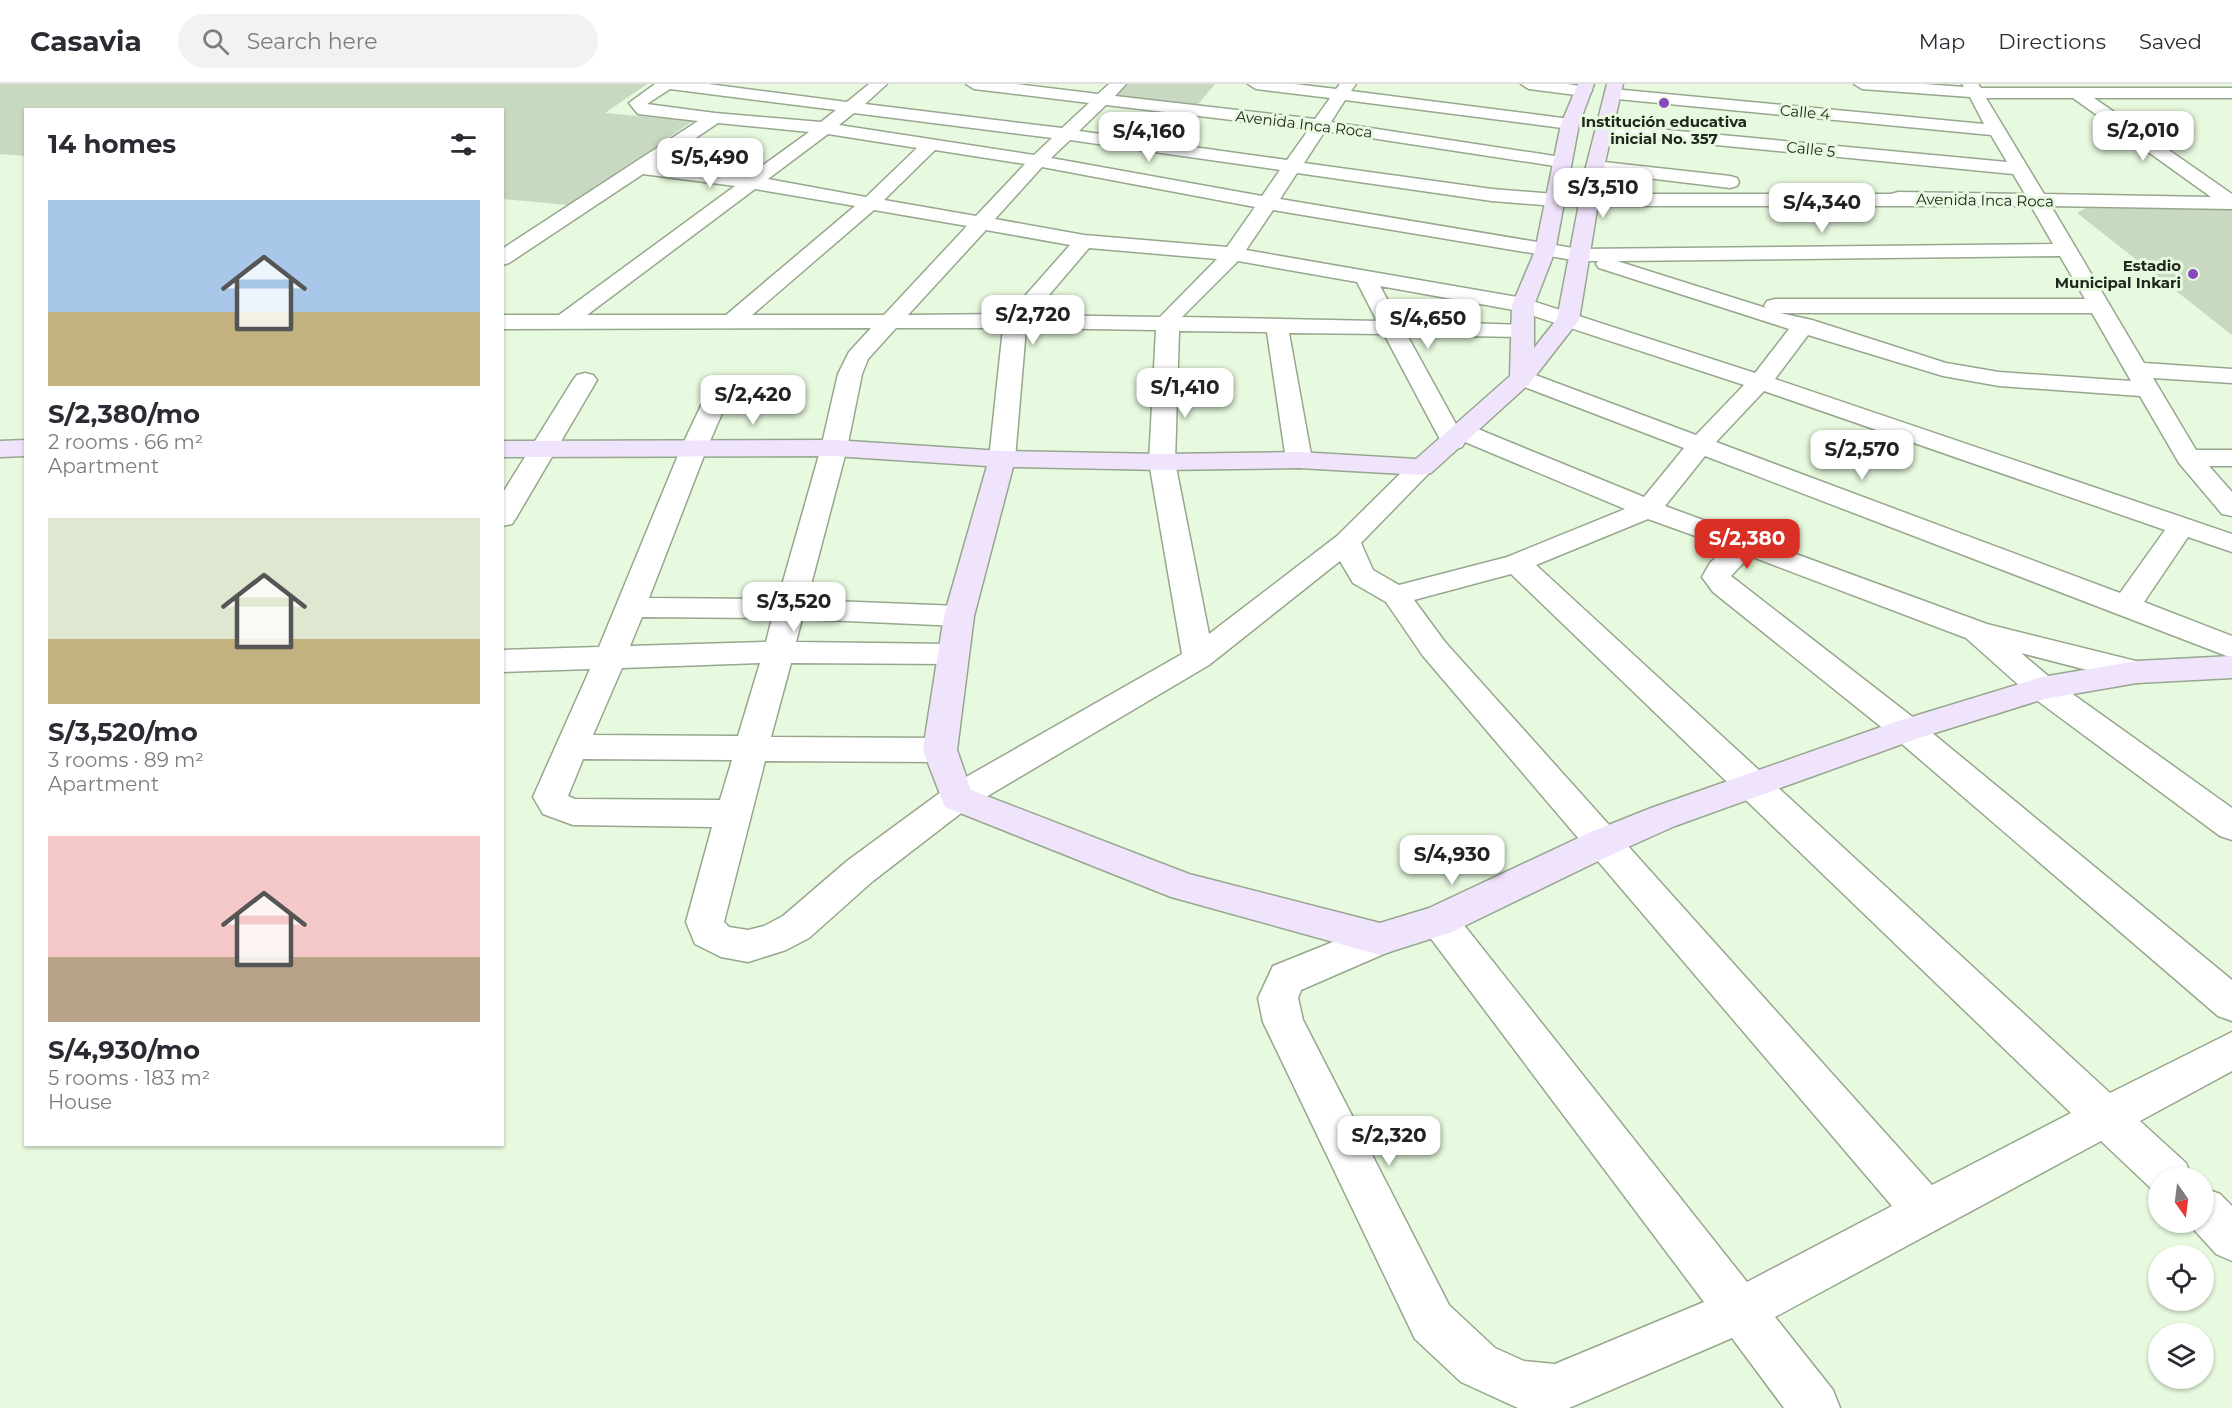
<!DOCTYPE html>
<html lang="en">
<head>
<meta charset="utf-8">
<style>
  :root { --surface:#fff; --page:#f2f2f3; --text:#2b2b33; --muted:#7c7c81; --line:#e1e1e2; --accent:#d93025 }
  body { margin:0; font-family:Montserrat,sans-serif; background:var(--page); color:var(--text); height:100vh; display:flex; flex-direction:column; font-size:22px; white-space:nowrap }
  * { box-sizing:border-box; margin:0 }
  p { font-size:20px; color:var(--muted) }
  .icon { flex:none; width:33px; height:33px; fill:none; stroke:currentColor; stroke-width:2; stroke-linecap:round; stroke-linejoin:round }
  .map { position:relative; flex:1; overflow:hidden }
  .details { position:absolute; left:24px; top:24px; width:480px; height:1038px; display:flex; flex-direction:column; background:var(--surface); border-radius:0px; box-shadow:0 2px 4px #0004 }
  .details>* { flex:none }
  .needle { width:39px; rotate:166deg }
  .fabs { position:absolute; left:2148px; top:1083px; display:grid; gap:12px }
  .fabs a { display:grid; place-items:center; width:66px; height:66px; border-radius:50%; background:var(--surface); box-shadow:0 2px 4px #0004; font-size:30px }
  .price { position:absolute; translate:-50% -51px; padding:0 14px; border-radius:12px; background:#fff; color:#222; font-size:20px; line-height:39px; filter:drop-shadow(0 2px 3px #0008) }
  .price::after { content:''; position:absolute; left:50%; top:36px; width:18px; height:14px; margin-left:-9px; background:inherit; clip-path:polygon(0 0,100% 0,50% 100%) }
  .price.on { background:var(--accent); color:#fff }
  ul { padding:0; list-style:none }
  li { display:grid; align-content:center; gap:12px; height:318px; padding:0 24px }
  li span { display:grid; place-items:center; height:186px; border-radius:0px; color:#555 }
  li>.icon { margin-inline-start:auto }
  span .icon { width:108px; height:108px; fill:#fffc; stroke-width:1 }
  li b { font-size:26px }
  h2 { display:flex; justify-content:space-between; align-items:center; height:72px; padding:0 24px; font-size:26px }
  header { display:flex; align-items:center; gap:36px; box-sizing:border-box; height:84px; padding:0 30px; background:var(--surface); border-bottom:2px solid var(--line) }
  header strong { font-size:28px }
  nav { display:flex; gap:33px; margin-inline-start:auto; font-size:21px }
  .search { width:420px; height:54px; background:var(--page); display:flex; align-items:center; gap:15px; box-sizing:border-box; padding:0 21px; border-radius:33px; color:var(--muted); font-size:22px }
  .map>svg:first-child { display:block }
  .green { fill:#c9d9c1 }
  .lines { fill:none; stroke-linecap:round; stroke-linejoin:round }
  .street-casing { stroke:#96a78e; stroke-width:3 }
  .secondary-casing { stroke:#96a78e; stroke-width:3 }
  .street { fill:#fff; fill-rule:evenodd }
  .secondary { fill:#f0e4fd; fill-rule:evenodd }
  .poi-dot { fill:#8949be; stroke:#e7f9de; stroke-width:2 }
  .labels { text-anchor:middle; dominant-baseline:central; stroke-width:6; stroke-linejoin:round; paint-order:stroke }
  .far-street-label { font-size:15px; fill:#20271d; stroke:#e7f9de }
  .far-poi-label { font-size:15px; font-weight:bold; fill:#20271d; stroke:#e7f9de }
</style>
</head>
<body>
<header>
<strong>Casavia</strong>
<div class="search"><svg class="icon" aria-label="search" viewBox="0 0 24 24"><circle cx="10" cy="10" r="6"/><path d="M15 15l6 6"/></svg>Search here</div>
<nav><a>Map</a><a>Directions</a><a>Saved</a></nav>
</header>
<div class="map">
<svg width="2232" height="1324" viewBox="0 0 2232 1324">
  <rect width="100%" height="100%" fill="#e7f9de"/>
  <!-- green -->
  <path class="green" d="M0 0H647L605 29 693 37 569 121 503 115 502 26H26L25 72 0 70Z
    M1123 0H1215L1195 24 1110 13Z
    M2086 124 2232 125V251L2077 129Z"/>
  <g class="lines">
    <defs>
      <path id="street" d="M655 0H708L847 18 869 0H887L865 20 1062 44 1089 19 974 5 966 0H1015L1098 10 1109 0H1126L1115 12 1315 35 1330 14 1256 5 1248 0H1295L1336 5 1340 0H1356L1351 7 1570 35 1576 36 1579 40 1576 44 1570 45 1345 16 1331 38 1561 73 1567 74 1570 78 1567 82 1561 83 1325 47 1304 79 1492 105 1555 110H1891L1898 108 2025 110 2013 90 1604 50 1598 49 1595 45 1598 41 1604 40 2007 78 1991 51 1607 14 1605 10 1613 5 1984 40 1970 13 1862 5 1854 0H1924L1964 3 1962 0H1978L1981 4H2232V14H2094L2232 110V125L2051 122 2144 279 2232 285V299L2153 294 2196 366H2232V382H2209L2232 408V432L2222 430 2179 379 2140 312 1999 302 1943 292 1808 251 1775 295 2232 450V468L2188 453 2144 518 2232 552V574L1705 372 1665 422 1987 540 2148 580 2153 588 2148 596 2137 599 2021 569 2053 596 2232 724V756L2220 752 2031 612 1966 554 1750 472 1731 492 1919 638 2232 896V937L2218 932 1895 654 1713 508 1702 493 1710 479 1726 463 1648 435 1536 481 2110 1009 2232 948V987L2140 1037 2186 1079 2192 1094H2158V1111L2101 1057 1775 1233 1833 1306 1840 1324H1784L1732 1254 1569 1324H1518L1461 1298 1415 1255 1263 938 1258 914 1273 882 1380 839 1393 844 1399 855 1393 866 1301 906 1298 914 1303 936 1449 1221 1495 1264 1524 1277 1555 1280 1704 1218 1426 848 1420 837 1426 826 1439 821 1452 826 1747 1198 1892 1122 1423 572 1386 518 1353 499 1340 477 1209 581 969 723 873 797 809 854 786 866 748 878 721 873 695 860 686 838 712 743 573 741 543 730 533 713 590 585 502 588V566L599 563 681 364 706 311 709 306 718 304 727 306 730 311 707 364 649 514 778 515 821 364 838 290 849 268 871 244 502 245V231H559L735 102 643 90 509 179 502 181V165L698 37 638 30 629 19ZM670 5 836 26 821 38 715 29 647 20ZM1986 14H2073L2211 113 2044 110ZM1106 21 1309 45 1287 76 1079 47ZM854 29 1052 54 1034 71 839 41ZM718 39 809 48 748 92 657 80ZM828 50 917 64 866 113 768 95ZM1070 56 1280 86 1262 112 1051 74ZM935 66 1025 80 976 132 884 116ZM1042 83 1255 123 1227 163 1084 151 995 135ZM1297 89 1492 117 1555 122H2031L2053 160 1579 165 1280 115ZM755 105 855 122 726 231H587ZM874 126 967 142 884 231H752ZM1273 126 1579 177H1598L1596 180 1599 184 1789 245 1755 289 1523 214 1246 166ZM986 146 1070 161 1009 230 908 231ZM1089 164 1217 175 1160 233 1032 231ZM2060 172 2085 215H1775L1767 217 1764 222 1766 224 1617 177ZM1238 177 1357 198 1377 237 1182 233ZM1380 202 1519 227 1744 301 1696 351 1530 289 1522 287 1514 289 1510 294 1514 299 1684 364 1644 413 1473 343 1464 340 1457 342 1407 251 1522 253 1530 251 1533 246 1530 241 1399 237ZM1780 229H2092L2131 297 1999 288 1946 279 1812 236ZM896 244H1003L989 375 993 380 1002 383 1011 380 1015 375 1026 244 1156 246 1149 378 1182 570 945 705 847 777 783 832 764 842 748 846 729 843 724 838 765 677 940 678 952 675 957 666 952 657 940 654 771 653 791 579 953 580 964 577 968 570 964 563 953 560 796 558 802 535 959 542 970 539 974 532 970 525 959 522 807 516 847 364 862 290 868 275ZM1179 247 1267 248 1286 376 1290 381 1299 384 1308 381 1312 376 1289 249 1384 250 1444 363 1453 366 1462 363 1465 358 1625 425 1507 473 1399 501 1373 486 1361 459 1435 383 1431 377 1422 375 1413 377 1337 452 1209 550 1175 378ZM1764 307 2165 446 2120 509 1716 358ZM1511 490 2071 1029 1932 1101 1445 558 1414 516ZM642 533 772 534 766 558 630 562ZM760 579 738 652 593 651 622 584ZM583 675 732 676 720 716 575 715 568 712Z
        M1521 0H1568L1590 4 1592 7 1584 12 1529 5Z
        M1595 77 1730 92 1737 94 1739 98 1737 102 1730 104 1589 87 1586 83 1589 79Z
        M585 289 593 291 597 296 516 434 512 440 502 442V410L573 296 577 291Z
        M2204 1104 2220 1110 2232 1122V1177L2216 1170 2187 1138H2204Z"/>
      <path id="secondary" d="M1578 0H1594L1579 40 1555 167 1534 221V264L1557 235 1586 83 1607 0H1623L1604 83 1579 236 1530 299 1431 389 1422 391 1299 384 1162 386 1013 383 974 532 957 666 971 706 1189 790 1380 839 1429 824 1591 748 1651 724 1895 638 2042 593 2137 577 2232 572V594L2137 599 2044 615 1919 654 1675 742 1617 768 1452 848 1380 871 1171 813 945 723 923 666 944 532 987 382 834 372 502 373V357L834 356 1002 367 1162 370 1299 368 1416 375 1510 292 1512 221 1535 167 1561 40Z
        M26 356V372L0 373V357Z"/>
    </defs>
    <!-- street casing -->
    <use href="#street" class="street-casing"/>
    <!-- secondary casing -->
    <use href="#secondary" class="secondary-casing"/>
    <!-- street -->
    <use href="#street" class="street"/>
    <!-- secondary -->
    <use href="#secondary" class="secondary"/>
  </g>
  <!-- markers -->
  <g class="poi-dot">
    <circle cx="1664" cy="19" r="6"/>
    <circle cx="2193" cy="190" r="6"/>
  </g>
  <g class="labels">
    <!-- far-street labels -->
    <g class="far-street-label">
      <text transform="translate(1805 28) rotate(5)">Calle 4</text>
      <text transform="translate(1304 40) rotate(7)">Avenida Inca Roca</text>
      <text transform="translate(1811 65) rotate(6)">Calle 5</text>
      <text transform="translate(1985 116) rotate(1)">Avenida Inca Roca</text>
    </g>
    <!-- far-poi labels -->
    <g class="far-poi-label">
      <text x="1664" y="37">Institución educativa<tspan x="1664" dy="17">inicial No. 357</tspan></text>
      <text x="2181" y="181" text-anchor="end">Estadio<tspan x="2181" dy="17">Municipal Inkari</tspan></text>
    </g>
  </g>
</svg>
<div class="fabs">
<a><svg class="needle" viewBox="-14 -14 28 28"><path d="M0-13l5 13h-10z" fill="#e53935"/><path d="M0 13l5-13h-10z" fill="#7c7c81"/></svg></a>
<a><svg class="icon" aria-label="locate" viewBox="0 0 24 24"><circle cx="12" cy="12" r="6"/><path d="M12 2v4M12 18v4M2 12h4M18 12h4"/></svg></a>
<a><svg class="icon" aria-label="layers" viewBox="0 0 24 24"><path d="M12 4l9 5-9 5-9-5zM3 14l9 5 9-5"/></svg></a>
</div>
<b class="price" style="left:2143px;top:78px">S/2,010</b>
<b class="price" style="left:1149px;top:79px">S/4,160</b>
<b class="price" style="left:710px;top:105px">S/5,490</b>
<b class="price" style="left:1603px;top:135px">S/3,510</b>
<b class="price" style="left:1822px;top:150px">S/4,340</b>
<b class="price" style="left:1033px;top:262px">S/2,720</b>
<b class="price" style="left:1428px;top:266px">S/4,650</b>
<b class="price" style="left:1185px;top:335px">S/1,410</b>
<b class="price" style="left:753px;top:342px">S/2,420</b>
<b class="price" style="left:1862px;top:397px">S/2,570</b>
<b class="price on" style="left:1747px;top:486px">S/2,380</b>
<b class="price" style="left:794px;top:549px">S/3,520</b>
<b class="price" style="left:1452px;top:802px">S/4,930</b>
<b class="price" style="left:1389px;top:1083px">S/2,320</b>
<section class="details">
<h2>14 homes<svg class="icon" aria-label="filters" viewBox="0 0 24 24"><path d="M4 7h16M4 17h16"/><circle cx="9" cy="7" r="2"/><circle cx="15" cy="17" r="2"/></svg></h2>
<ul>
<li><span style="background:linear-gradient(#a9c7e8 60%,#c2b280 0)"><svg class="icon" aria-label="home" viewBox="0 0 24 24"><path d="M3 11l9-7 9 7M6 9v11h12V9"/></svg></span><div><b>S/2,380/mo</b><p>2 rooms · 66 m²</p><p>Apartment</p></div></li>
<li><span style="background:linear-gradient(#dfe7d0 65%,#c2b280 0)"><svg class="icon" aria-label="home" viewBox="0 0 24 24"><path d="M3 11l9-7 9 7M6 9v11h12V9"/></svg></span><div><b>S/3,520/mo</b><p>3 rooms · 89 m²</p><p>Apartment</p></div></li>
<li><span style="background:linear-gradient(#f6c9c9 65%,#b9a48a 0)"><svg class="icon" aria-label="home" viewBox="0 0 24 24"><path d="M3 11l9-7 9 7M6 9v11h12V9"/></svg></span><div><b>S/4,930/mo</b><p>5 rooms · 183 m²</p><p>House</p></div></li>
</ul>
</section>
</div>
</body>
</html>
